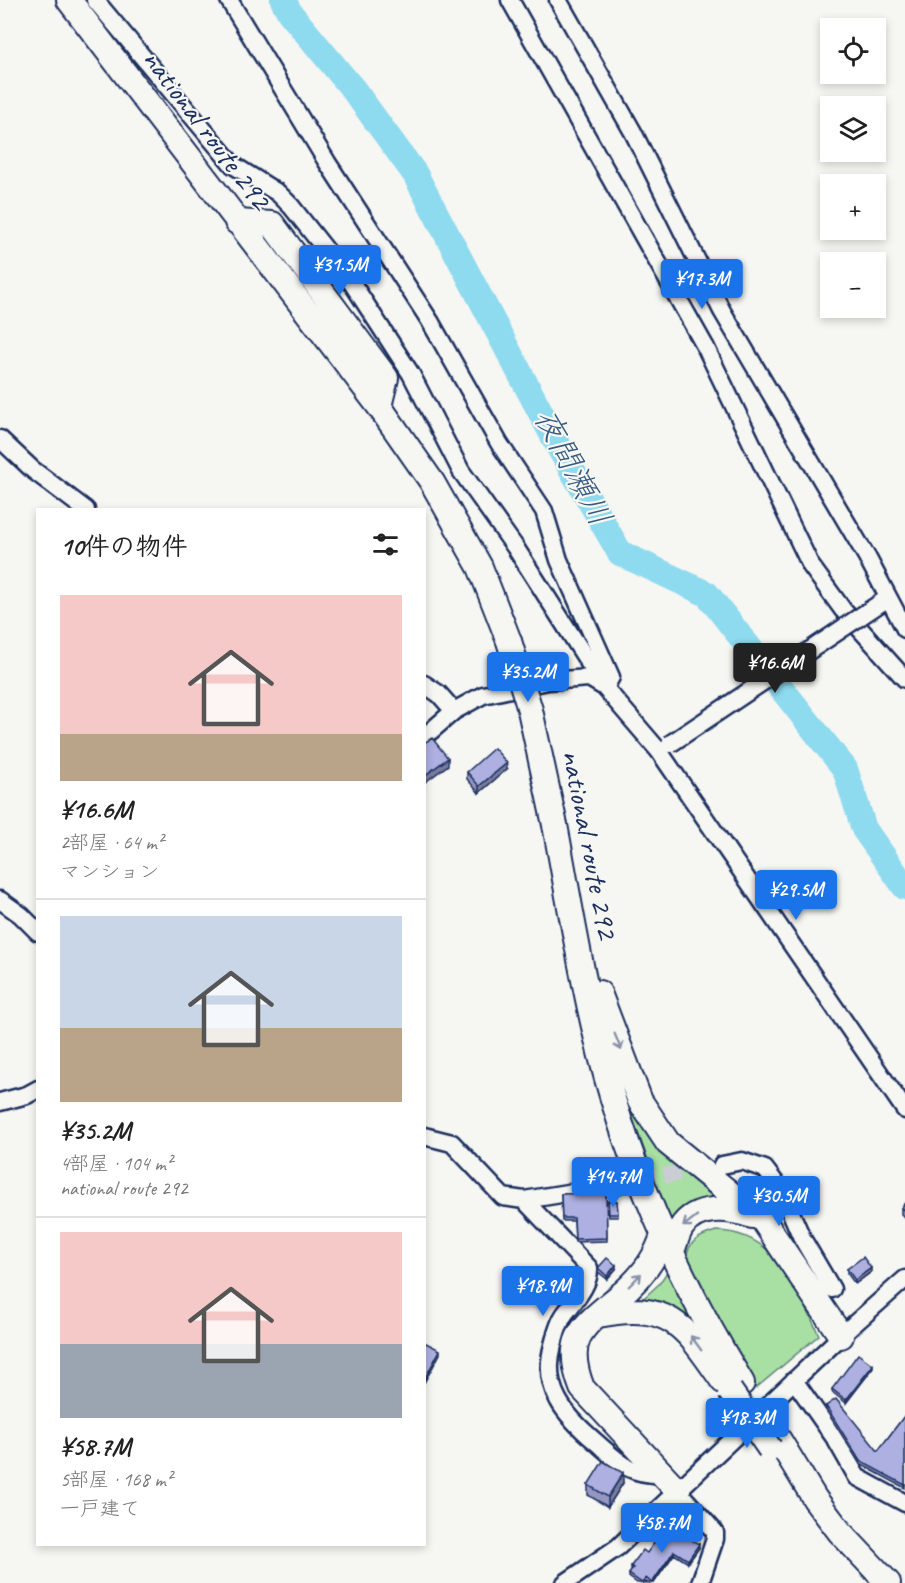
<!DOCTYPE html>
<html lang="ja">
<head>
<meta charset="utf-8">
<style>
  :root { --surface:#fff; --page:#f2f2f2; --text:#222; --muted:#767676; --line:#e0e0e0; --accent:#1a73e8 }
  body { margin:0; font-family:Caveat,"Klee One",sans-serif; background:var(--page); color:var(--text); height:100vh; display:flex; flex-direction:column; font-size:22px; white-space:nowrap }
  * { box-sizing:border-box; margin:0 }
  p { font-size:20px; color:var(--muted) }
  .icon { flex:none; width:33px; height:33px; fill:none; stroke:currentColor; stroke-width:2; stroke-linecap:round; stroke-linejoin:round }
  .map { position:relative; flex:1; overflow:hidden }
  .sheet { position:absolute; left:36px; top:508px; width:390px; height:1038px; display:flex; flex-direction:column; background:var(--surface); border-radius:0px; box-shadow:0 3px 9px #0003 }
  .sheet>* { flex:none }
  .fabs { position:absolute; left:820px; top:18px; display:grid; gap:12px }
  .fabs a { display:grid; place-items:center; width:66px; height:66px; border-radius:0px; background:var(--surface); box-shadow:0 3px 9px #0003; font-size:30px }
  .price { position:absolute; translate:-50% -51px; padding:0 14px; border-radius:6px; background:var(--accent); color:#fff; font-size:20px; line-height:39px; filter:drop-shadow(0 2px 3px #0008) }
  .price::after { content:''; position:absolute; left:50%; top:36px; width:18px; height:14px; margin-left:-9px; background:inherit; clip-path:polygon(0 0,100% 0,50% 100%) }
  .price.on { background:#222; color:#fff }
  ul { padding:0; list-style:none }
  li { display:grid; align-content:center; gap:12px; height:318px; padding:0 24px }
  li+li { border-top:2px solid var(--line) }
  li span { display:grid; place-items:center; height:186px; border-radius:0px; color:#555 }
  li>.icon { margin-inline-start:auto }
  span .icon { width:108px; height:108px; fill:#fffc; stroke-width:1 }
  li b { font-size:26px }
  h2 { display:flex; justify-content:space-between; align-items:center; height:72px; padding:0 24px; font-size:26px }
  .map>svg:first-child { display:block }
  .green { fill:#a8dfa2; stroke:#628780; stroke-width:1.5 }
  .lines { fill:none; stroke-linecap:round; stroke-linejoin:round }
  .river { stroke:#8edaef; stroke-width:26 }
  .minor-tunnel { stroke:#caced4; stroke-width:16; stroke-dasharray:16 8; stroke-linecap:butt }
  .minor-casing { stroke:#1b2f5e; stroke-width:21 }
  .highway-casing { stroke:#1b2f5e; stroke-width:28 }
  .minor { stroke:#f6f6f2; stroke-width:16 }
  .highway { stroke:#f6f6f2; stroke-width:24 }
  .minor-bridge-casing { stroke:#1b2f5e; stroke-width:21; stroke-linecap:butt }
  .highway-bridge-casing { stroke:#1b2f5e; stroke-width:28; stroke-linecap:butt }
  .minor-bridge { stroke:#f6f6f2; stroke-width:16 }
  .highway-bridge { stroke:#f6f6f2; stroke-width:24 }
  .wall { fill:#9597c2; stroke:#1b2f5e; stroke-width:1.5 }
  .shaded-wall { fill:#797b9e; stroke:#1b2f5e; stroke-width:1.5 }
  .building { fill:#adb0e1; stroke:#1b2f5e; stroke-width:1.5 }
  .oneway { stroke:#8892a8 }
  .labels { text-anchor:middle; dominant-baseline:central; stroke-width:4.5; stroke-linejoin:round; paint-order:stroke }
  .street-label { font-size:30px; fill:#1b2f5e; stroke:#f6f6f2 }
  .water-label { font-size:32px; font-style:italic; fill:#385a82; stroke:#f6f6f2 }
</style>
</head>
<body>
<div class="map">
<svg width="905" height="1583" viewBox="0 0 905 1583">
  <rect width="100%" height="100%" fill="#f6f6f2"/>
  <filter id="ink" filterUnits="userSpaceOnUse"><feTurbulence type="fractalNoise" baseFrequency=".0167" numOctaves="2"/><feDisplacementMap in="SourceGraphic" scale="12" xChannelSelector="R" yChannelSelector="G"/><feConvolveMatrix kernelMatrix="1 2 1 2 8 2 1 2 1" color-interpolation-filters="sRGB"/></filter>
  <g filter="url(#ink)">
    <!-- green -->
    <path class="green" d="M631 1090 734 1203 674 1230 623 1092Z
      M716 1231C777 1232 796 1287 819 1335L756 1388 736 1354 686 1258C689 1240 700 1236 716 1231Z
      M669 1269 701 1335 634 1307 659 1284Z"/>
    <g class="lines">
      <!-- river -->
      <path class="river" d="M283 0 290 13 353 89 415 174 561 451 620 553 707 594 845 769 864 829 905 887"/>
      <!-- minor-tunnel -->
      <path class="minor-tunnel" d="M617 1185 705 1168"/>
      <defs>
        <path id="minor" d="M95 0 233 165 278 193 291 206 352 283 411 374 461 471 515 547 605 688 659 751 905 1110
          M229 0 327 162 430 321 499 443 544 511 559 560 611 677 605 688
          M510 0 706 348 811 566 843 610 905 679
          M558 0 633 132 722 311 867 557 905 629
          M0 439 33 470 86 510
          M861 616 888 598
          M424 684 439 694 454 711
          M424 737 454 711 483 695 548 681 589 678 604 687
          M0 900 21 915 38 932
          M0 1102 27 1095 38 1089
          M424 1136 452 1143 503 1197 524 1200 589 1268C590 1285 574 1301 564 1315 558 1324 556 1334 553 1345 541 1388 564 1415 596 1442 620 1463 629 1475 663 1474
          M722 1165 742 1161 765 1169 781 1190 802 1238 832 1289
          M524 1200 617 1185
          M794 1380 836 1440 857 1477 905 1503
          M678 1491 715 1532V1539L700 1583
          M565 1583 618 1547 853 1325 905 1279"/>
        <path id="highway" d="M69 0 379 406 432 482 480 567 509 641
          M237 222 272 224 386 378 379 406
          M555 825C568 894 579 963 595 1031 623 1155 676 1276 742 1383
          M599 993 640 1101 668 1143 763 1220 841 1336
          M663 1235C656 1260 638 1281 617 1298 582 1327 563 1339 582 1388L678 1491
          M672 1251C675 1244 677 1235 681 1228 696 1204 729 1208 752 1216
          M598 1315C671 1300 685 1327 723 1381
          M779 1440 815 1499 840 1532 888 1583"/>
      </defs>
      <!-- minor casing -->
      <use href="#minor" class="minor-casing"/>
      <!-- highway casing -->
      <use href="#highway" class="highway-casing"/>
      <!-- minor -->
      <use href="#minor" class="minor"/>
      <!-- highway -->
      <use href="#highway" class="highway"/>
      <defs>
        <path id="minor-bridge" d="M670 744 861 616"/>
        <path id="highway-bridge" d="M509 641 530 710 555 825
          M730 1391 770 1449"/>
      </defs>
      <!-- minor-bridge casing -->
      <use href="#minor-bridge" class="minor-bridge-casing"/>
      <!-- highway-bridge casing -->
      <use href="#highway-bridge" class="highway-bridge-casing"/>
      <!-- minor-bridge -->
      <use href="#minor-bridge" class="minor-bridge"/>
      <!-- highway-bridge -->
      <use href="#highway-bridge" class="highway-bridge"/>
    </g>
    <!-- wall -->
    <path class="wall" d="M507 769 479 793 467 779V772Z
      M606 1193 607 1241 575 1242 574 1221H562L561 1194Z
      M608 1201H617L618 1217H609Z
      M905 1203V1218L901 1214V1208Z
      M598 1268 616 1269 607 1279 598 1272Z
      M847 1269 871 1272 855 1284 847 1273Z
      M873 1368 846 1403 832 1392V1389Z
      M826 1406 878 1451 905 1415V1488L860 1464 826 1410Z
      M623 1483 608 1507 588 1495V1485Z
      M699 1520 698 1539 673 1528V1521Z
      M699 1548 688 1563 674 1554 654 1583H647L646 1582 645 1583H637L629 1577V1574L632 1570 631 1569V1566L647 1553Z"/>
    <!-- shaded-wall -->
    <path class="shaded-wall" d="M448 758V765L424 783V776Z
      M507 763V769L479 793V786Z
      M616 1265V1269L607 1279V1276Z
      M871 1268V1272L855 1284V1280Z
      M440 1350V1354L424 1383V1380Z
      M873 1365V1368L846 1403V1400Z
      M623 1473V1483L608 1507V1497Z
      M699 1544V1548L688 1563V1560Z
      M674 1551V1554L654 1583H652Z"/>
    <!-- building -->
    <path class="building" d="M432 738 448 758 424 776V743Z
      M494 748 507 763 479 786 467 772Z
      M606 1193 607 1238 575 1239 574 1218H562L561 1194Z
      M608 1201H617L618 1214H609Z
      M905 1203V1211L901 1208Z
      M863 1257 871 1268 855 1280 847 1269Z
      M607 1258 616 1265 607 1276 598 1268Z
      M424 1342 440 1350 424 1380Z
      M858 1354 873 1365 846 1400 832 1389Z
      M836 1399 878 1451 905 1415V1485L860 1461 826 1406Z
      M603 1461 623 1473 608 1497 588 1485Z
      M687 1507 699 1520 698 1533 673 1521Z
      M666 1526 699 1544 688 1560 674 1551 652 1583 646 1578 642 1583 629 1574 633 1568 631 1566 643 1550 647 1553Z"/>
    <!-- one-way arrows -->
    <defs><path id="oneway-shaft" d="M-6 0H5M1.5-3L5.5 0L1.5 3" fill="none" stroke-width="1.6" stroke-linecap="round" stroke-linejoin="round" transform="scale(1.5)"/></defs>
    <g class="oneway">
      <use href="#oneway-shaft" transform="translate(618 1042) rotate(68)"/>
      <use href="#oneway-shaft" transform="translate(690 1221) rotate(142)"/>
      <use href="#oneway-shaft" transform="translate(635 1280) rotate(-46)"/>
      <use href="#oneway-shaft" transform="translate(696 1343) rotate(-126)"/>
    </g>
  </g>
  <g class="labels">
    <!-- street labels -->
    <g class="street-label">
      <text transform="translate(207 129) rotate(53)">national route 292</text>
      <text transform="translate(590 844) rotate(79)">national route 292</text>
    </g>
    <!-- water labels -->
    <g class="water-label">
      <text transform="translate(573 467) rotate(62)">夜間瀬川</text>
    </g>
  </g>
</svg>
<div class="fabs">
<a><svg class="icon" aria-label="locate" viewBox="0 0 24 24"><circle cx="12" cy="12" r="6"/><path d="M12 2v4M12 18v4M2 12h4M18 12h4"/></svg></a>
<a><svg class="icon" aria-label="layers" viewBox="0 0 24 24"><path d="M12 4l9 5-9 5-9-5zM3 14l9 5 9-5"/></svg></a>
<a>+</a>
<a>−</a>
</div>
<b class="price" style="left:340px;top:296px">¥31.5M</b>
<b class="price" style="left:702px;top:310px">¥17.3M</b>
<b class="price on" style="left:775px;top:694px">¥16.6M</b>
<b class="price" style="left:528px;top:703px">¥35.2M</b>
<b class="price" style="left:796px;top:921px">¥29.5M</b>
<b class="price" style="left:613px;top:1208px">¥14.7M</b>
<b class="price" style="left:779px;top:1227px">¥30.5M</b>
<b class="price" style="left:543px;top:1317px">¥18.9M</b>
<b class="price" style="left:747px;top:1449px">¥18.3M</b>
<b class="price" style="left:662px;top:1554px">¥58.7M</b>
<section class="sheet">
<h2>10件の物件<svg class="icon" aria-label="filters" viewBox="0 0 24 24"><path d="M4 7h16M4 17h16"/><circle cx="9" cy="7" r="2"/><circle cx="15" cy="17" r="2"/></svg></h2>
<ul>
<li><span style="background:linear-gradient(#f6c9c9 75%,#b9a48a 0)"><svg class="icon" aria-label="home" viewBox="0 0 24 24"><path d="M3 11l9-7 9 7M6 9v11h12V9"/></svg></span><div><b>¥16.6M</b><p>2部屋 · 64 m²</p><p>マンション</p></div></li>
<li><span style="background:linear-gradient(#c9d6e8 60%,#b9a48a 0)"><svg class="icon" aria-label="home" viewBox="0 0 24 24"><path d="M3 11l9-7 9 7M6 9v11h12V9"/></svg></span><div><b>¥35.2M</b><p>4部屋 · 104 m²</p><p>national route 292</p></div></li>
<li><span style="background:linear-gradient(#f6c9c9 60%,#9aa5b1 0)"><svg class="icon" aria-label="home" viewBox="0 0 24 24"><path d="M3 11l9-7 9 7M6 9v11h12V9"/></svg></span><div><b>¥58.7M</b><p>5部屋 · 168 m²</p><p>一戸建て</p></div></li>
</ul>
</section>
</div>
</body>
</html>
